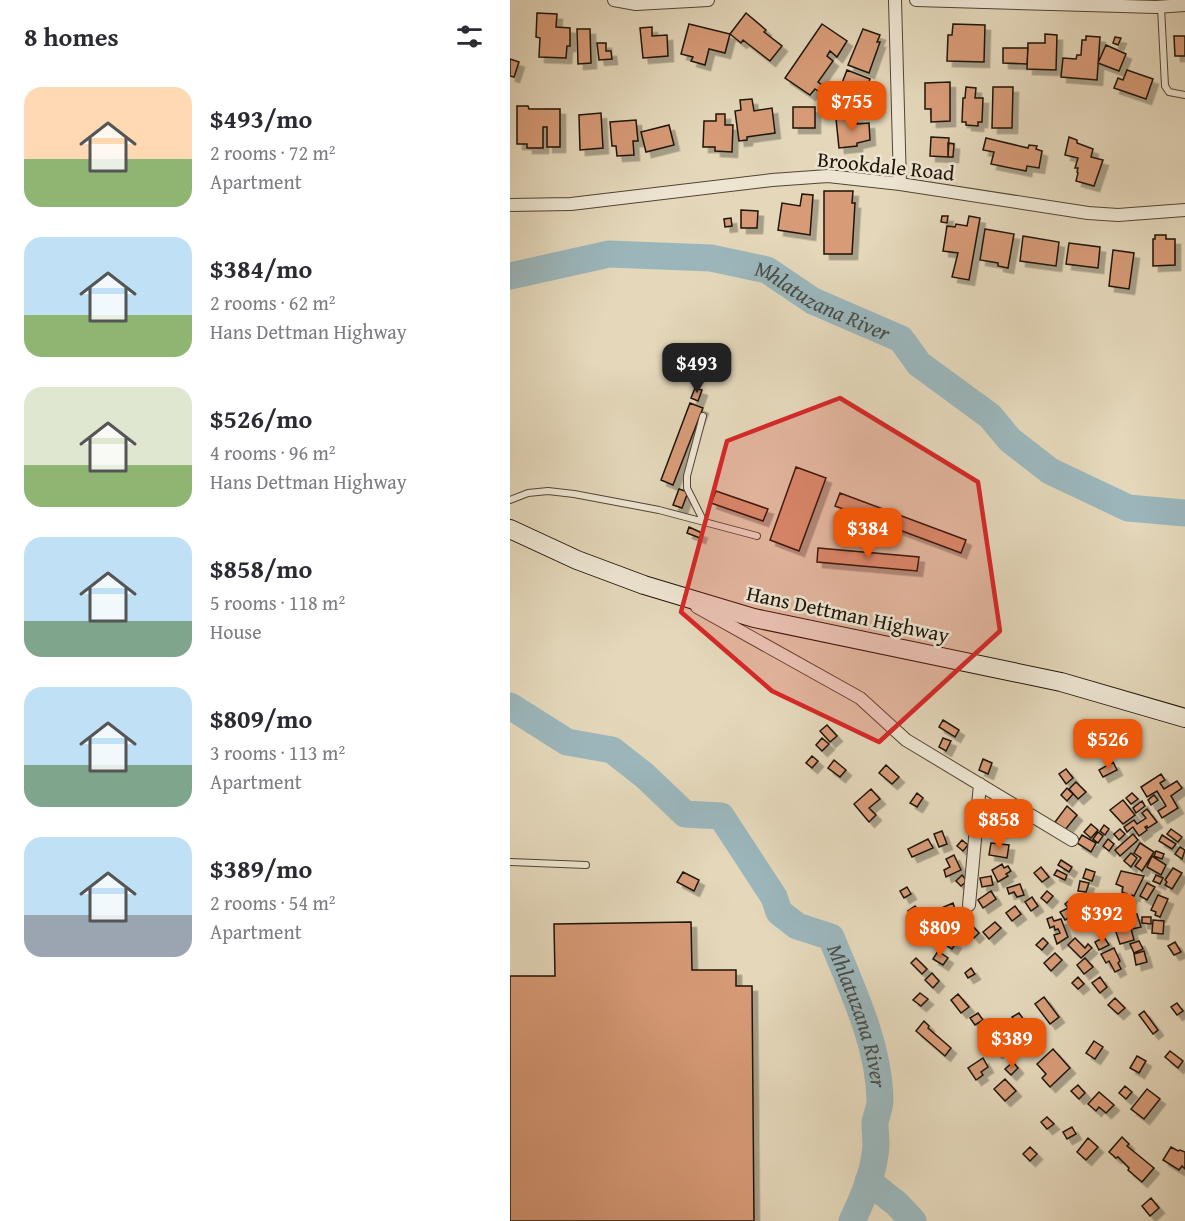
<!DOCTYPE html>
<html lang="en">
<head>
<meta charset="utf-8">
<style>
  :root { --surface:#fff; --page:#f2f2f3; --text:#2b2b33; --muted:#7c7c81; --accent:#ea580c }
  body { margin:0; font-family:"Gentium Book Plus",serif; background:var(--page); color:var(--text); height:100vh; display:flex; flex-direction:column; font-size:22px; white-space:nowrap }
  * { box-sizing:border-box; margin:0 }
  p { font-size:20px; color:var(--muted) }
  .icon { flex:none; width:33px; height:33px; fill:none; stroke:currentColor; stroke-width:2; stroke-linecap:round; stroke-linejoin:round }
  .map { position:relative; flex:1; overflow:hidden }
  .drawer { display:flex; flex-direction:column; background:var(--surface); width:510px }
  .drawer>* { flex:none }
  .price { position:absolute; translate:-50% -51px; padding:0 14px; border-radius:12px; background:var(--accent); color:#fff; font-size:20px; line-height:39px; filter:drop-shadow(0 2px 3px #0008) }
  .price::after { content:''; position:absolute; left:50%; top:36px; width:18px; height:14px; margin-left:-9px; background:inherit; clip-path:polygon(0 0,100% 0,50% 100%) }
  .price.active { background:#222; color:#fff }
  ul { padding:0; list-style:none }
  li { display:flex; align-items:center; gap:18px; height:150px; padding:0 24px }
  li span { display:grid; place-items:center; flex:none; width:168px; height:120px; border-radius:18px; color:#555 }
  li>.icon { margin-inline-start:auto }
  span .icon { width:72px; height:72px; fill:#fffc; stroke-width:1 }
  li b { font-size:26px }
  h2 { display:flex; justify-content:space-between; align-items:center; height:72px; padding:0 24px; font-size:26px }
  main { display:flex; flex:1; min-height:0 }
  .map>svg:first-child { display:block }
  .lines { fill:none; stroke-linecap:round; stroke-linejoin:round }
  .river { stroke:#9bb6bb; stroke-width:27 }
  .building { fill:#d79b77; stroke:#1f1408; stroke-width:1.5; filter:url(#shadow) }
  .lane-casing { stroke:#504534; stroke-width:8 }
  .street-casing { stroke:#504534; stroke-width:14 }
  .secondary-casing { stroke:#1f1408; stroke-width:20 }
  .lane { stroke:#ede5d2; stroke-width:6 }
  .street { stroke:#ede5d2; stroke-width:12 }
  .secondary { stroke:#ede5d2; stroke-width:18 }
  .marked { fill:#d62828; fill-opacity:0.2; stroke:#d62828; stroke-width:4.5; stroke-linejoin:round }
  .labels { text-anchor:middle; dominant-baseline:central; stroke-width:5; stroke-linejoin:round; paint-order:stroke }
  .street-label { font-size:21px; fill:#1f1408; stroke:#ede5d2 }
  .water-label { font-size:22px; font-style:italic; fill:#4a4d47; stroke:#ede5d2 }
</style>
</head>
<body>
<main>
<section class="drawer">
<h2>8 homes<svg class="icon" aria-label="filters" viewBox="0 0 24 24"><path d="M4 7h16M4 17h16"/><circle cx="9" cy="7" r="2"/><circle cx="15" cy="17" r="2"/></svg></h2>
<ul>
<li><span style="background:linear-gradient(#ffd9b3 60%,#8fb573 0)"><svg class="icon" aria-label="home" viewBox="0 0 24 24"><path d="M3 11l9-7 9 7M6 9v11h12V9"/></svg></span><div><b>$493/mo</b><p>2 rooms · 72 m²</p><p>Apartment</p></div></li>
<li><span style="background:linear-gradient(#bfe0f5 65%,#8fb573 0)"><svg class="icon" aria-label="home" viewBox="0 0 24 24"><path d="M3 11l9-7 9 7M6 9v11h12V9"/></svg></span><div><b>$384/mo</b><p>2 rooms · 62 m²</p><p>Hans Dettman Highway</p></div></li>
<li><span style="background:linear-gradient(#dfe7d0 65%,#8fb573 0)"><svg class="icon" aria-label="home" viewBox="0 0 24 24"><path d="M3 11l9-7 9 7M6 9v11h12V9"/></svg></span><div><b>$526/mo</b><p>4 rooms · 96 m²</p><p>Hans Dettman Highway</p></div></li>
<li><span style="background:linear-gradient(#bfe0f5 70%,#7fa58c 0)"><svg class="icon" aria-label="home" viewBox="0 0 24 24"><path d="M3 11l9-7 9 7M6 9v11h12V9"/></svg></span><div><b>$858/mo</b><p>5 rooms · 118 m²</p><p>House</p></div></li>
<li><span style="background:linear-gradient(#bfe0f5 65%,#7fa58c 0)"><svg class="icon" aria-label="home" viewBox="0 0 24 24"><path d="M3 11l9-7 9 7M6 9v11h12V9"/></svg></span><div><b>$809/mo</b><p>3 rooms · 113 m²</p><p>Apartment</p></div></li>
<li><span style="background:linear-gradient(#bfe0f5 65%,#9aa5b1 0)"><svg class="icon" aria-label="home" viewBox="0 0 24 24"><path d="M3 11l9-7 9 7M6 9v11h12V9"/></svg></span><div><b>$389/mo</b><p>2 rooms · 54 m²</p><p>Apartment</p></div></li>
</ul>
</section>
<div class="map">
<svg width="675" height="1221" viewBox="0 0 675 1221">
  <defs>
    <filter id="shadow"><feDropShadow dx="5.5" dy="5.5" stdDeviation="0" flood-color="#0004"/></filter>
  </defs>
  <rect width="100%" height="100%" fill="#e4d7ba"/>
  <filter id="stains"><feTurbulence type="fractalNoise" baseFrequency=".00333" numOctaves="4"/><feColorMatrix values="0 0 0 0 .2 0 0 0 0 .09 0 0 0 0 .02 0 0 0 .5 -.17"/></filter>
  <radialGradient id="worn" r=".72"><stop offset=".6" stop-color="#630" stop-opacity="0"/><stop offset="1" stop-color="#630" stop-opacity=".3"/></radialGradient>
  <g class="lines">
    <!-- river -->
    <g class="river">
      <path id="s1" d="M0 276 99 254 201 258 257 270 303 301 391 339 409 364 480 416 500 440 540 471 618 508 675 513"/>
      <path id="s2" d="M0 706 57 742 102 750 134 775 175 814 211 816 264 897 269 912 287 926 321 937C342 989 369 1044 370 1100 370 1108 366 1116 365 1123 365 1131 366 1139 366 1146 364 1173 353 1198 342 1221"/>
      <path d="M358 1181 387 1204 403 1221"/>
    </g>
  </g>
  <!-- building -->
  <path class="building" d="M27 13 47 14 46 27 60 28V46H57L56 58 29 57 30 38 26 37Z
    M236 13 256 30 254 32 272 46 260 61 233 40 231 43 220 34Z
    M179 24 220 34 215 53 199 49 195 65 181 61 183 57 171 54Z
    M312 24 337 41 327 57 320 51 317 56 323 61 308 82 315 87 311 93 305 89 300 95 275 78Z
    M443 24 475 25 474 62 437 61 438 35H442Z
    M142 27V36L157 35 158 56 133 58 130 28Z
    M67 29H80L81 63 68 64Z
    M353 29 370 35 367 42H370L359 73 338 65Z
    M535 34 547 35 546 70 517 69 518 43H535Z
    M576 36 590 37 587 80 551 77 553 58 566 59 567 55H571L572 40H576Z
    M664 36H675V56H665Z
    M605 37 611 38 608 45 603 43Z
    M87 43H96V51H101L102 59 89 60Z
    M596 45 616 54 609 71 588 63Z
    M493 48H518L517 64 493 63Z
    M0 59 9 62 4 77 0 76Z
    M337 70 360 79 354 95 351 94 345 109 335 105 337 100 327 96Z
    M617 70 643 79 636 99 604 88 608 78 613 80Z
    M440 82V121L421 122V109H415V83Z
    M456 87 466 88 465 98H473L472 122H468V126L456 125V122H452L453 98H455Z
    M483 87H503L502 128H482Z
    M242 99 244 111 262 108 265 133 237 137V140L229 141 225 111 231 110 230 100Z
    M7 106H18L19 109H50V147H37V127H33V148H17V144H7Z
    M283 107H305V128H283Z
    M91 113 93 148 70 150 69 115Z
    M206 114H215V125H223L222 152 205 151V147H193L194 121H206Z
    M347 117V124L359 123 360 140 347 143V146L329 148 326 119Z
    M126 120 128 141H123L124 155 107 156 106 146H102L100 122Z
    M159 125 164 145 136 152 131 132Z
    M421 137 439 138 438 157 420 156Z
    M559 137 567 140V143L583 149 581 157 593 160 584 186 566 181 568 173 567 172 568 168H565L568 158 555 155Z
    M476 138 518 148 519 145 527 146 526 149 532 151 529 168 517 166 516 171 481 164 484 152 473 150Z
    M438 143 444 144 443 157H438Z
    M314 191H343L342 203H345L342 254H314Z
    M292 194 303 195 300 235 268 230 272 203 290 206Z
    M231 210 248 211 247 228H231Z
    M432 216H438L437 223 431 222Z
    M459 216 470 218 459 280 442 277 448 253 433 251 437 226 445 227 446 224 457 226Z
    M221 218 222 226 215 227 214 219Z
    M475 229 504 234 498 268 488 266V263L470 260Z
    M645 235H656V239H665V265L643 266V239H645Z
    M513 236 549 242 546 266 510 261Z
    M559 243 590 247 588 268 556 264Z
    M603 250 624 253 619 289 599 286Z
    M185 388 192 390 188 401 181 398Z
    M180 403 193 408 163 485 151 480Z
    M286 467 316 478 289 551 260 540Z
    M169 489 178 492 172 508 163 505Z
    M206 491 258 509 253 521 201 503Z
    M330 493 456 540 451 553 325 506Z
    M179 527 192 533 190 538 177 533Z
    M308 548 409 557 407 571 307 562Z
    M433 720 449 730 445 737 429 727Z
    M317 725 327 736 320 742 310 731Z
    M312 738 319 744 312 751 306 745Z
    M433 738 441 741 436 751 429 747Z
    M302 756 308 761 302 768 296 763Z
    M473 759 482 763 478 774 469 770Z
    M324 760 336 770 330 777 318 768Z
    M603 762 607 770 593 777 589 770Z
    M376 765 389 777 382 784 369 773Z
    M556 769 563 778 556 784 549 774Z
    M651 774 655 780 650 783 654 789 667 781 672 788 661 796 668 808 652 818 648 811 656 806 647 791 637 797 631 787Z
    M566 782 576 792 568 799 559 789Z
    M557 788 563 794 557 801 551 795Z
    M361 789 370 799 359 808 366 815 359 822 344 804Z
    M407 793 413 798 407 807 400 803Z
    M622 793 628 799 621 804 616 798Z
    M644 795 648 800 641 805 638 800Z
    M613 800 625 815 613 824 600 810Z
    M632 801 635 806 626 813 623 808Z
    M557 806 567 815 555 830 545 822Z
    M637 809 647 822 638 828 637 826 635 827 637 830 629 836 623 827 617 832 614 827 624 820 627 824 636 818 632 813Z
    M496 821 497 831 483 833 481 824Z
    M581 824 588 830 581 838 574 832Z
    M594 825 599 829 595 835 590 831Z
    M610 829 615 834 609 840 604 834Z
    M661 829 672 837 668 842 657 834Z
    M432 831 437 844 429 847 424 834Z
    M588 832 593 836 588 843 583 839Z
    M623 834 628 840 610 856 605 850Z
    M572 835 586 843 581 852 567 843Z
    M652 835 666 844 662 849 649 841Z
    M418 839 423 848 402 857 398 849Z
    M598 839 604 844 599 851 593 846Z
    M452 840 458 845 453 851 447 846Z
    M481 843 499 845 497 858 479 855Z
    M630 843 644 852 632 871 625 866 631 858 624 853Z
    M670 847 675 850 672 859 665 854Z
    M646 851 654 854 652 859 644 856Z
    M621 853 627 858 621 867 614 861Z
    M444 855 451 870 436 877 434 870 440 867 436 859Z
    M642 856 656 865 651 875 637 867Z
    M551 860 562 867 559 872 548 865Z
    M492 864 494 868 498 866 501 871 496 874 498 876 488 882 482 870Z
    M531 867 539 877 532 882 524 873Z
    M663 868 672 873 662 889 655 885 657 882 655 880Z
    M576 869 585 872 582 881 573 878Z
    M547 870 557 875 555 880 544 875Z
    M611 871 634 876 624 896 622 895 613 918 608 916 617 894 612 892 613 887 606 884Z
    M173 872 189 880 184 891 167 882Z
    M452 875 457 881 451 886 446 881Z
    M646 875 653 878 650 884 643 881Z
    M481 876 483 885 472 887 470 878Z
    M570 881 579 883 576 892 568 891Z
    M637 883 645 887 637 900 630 896Z
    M510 884 514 895 507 897 504 892 499 894 497 888Z
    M397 887 401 894 394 898 390 891Z
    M481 891 486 899 473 908 468 900Z
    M537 891 543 896 537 903 531 898Z
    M648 895 658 899 650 917 645 915 646 912 641 910Z
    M522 897 528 906 521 911 515 902Z
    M563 897 571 906 563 913 555 904Z
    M443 903 446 912 424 922 420 913Z
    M405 906 411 914 404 919 398 911Z
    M505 906 511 914 502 921 496 913Z
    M558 908 562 916 555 920 550 912Z
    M577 912 579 922 565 925 562 915Z
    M627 914 631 927 622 929 619 917Z
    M412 916 424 930 413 939 402 925Z
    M542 917 544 921 551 919 558 937 547 944 544 935 550 933 548 929 545 930 544 926 540 928 537 919Z
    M632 917H641V924L632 923Z
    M643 920 654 921 653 934 642 933Z
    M619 921 624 940 610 944 604 926Z
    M181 922 182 970H226V986H242L244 1221H0V976H45L44 924Z
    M459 922 469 933 464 938 454 926Z
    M485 922 491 928 479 939 473 932Z
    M594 937 599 945 589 950 585 942Z
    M533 938 538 943 532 950 526 945Z
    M565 938 575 948 578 944 582 948 571 958 558 945Z
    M439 939 446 943 442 949 435 945Z
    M629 941 633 949 624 953 620 944Z
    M665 942 671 952 664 955 658 946Z
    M604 948 610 961 608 963 611 969 605 972 599 961 596 963 591 954Z
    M428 951 438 958 433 965 423 959Z
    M634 951 637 962 626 965 624 954Z
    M545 953 552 960 541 971 534 963Z
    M406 958 417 969 412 974 401 963Z
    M575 958 583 967 574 974 567 965Z
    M461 968 465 974 458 978 455 973Z
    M422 973 429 981 423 988 415 980Z
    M568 977 574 984 568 989 562 983Z
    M590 977 597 987 590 993 582 983Z
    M410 993 418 999 411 1006 403 1000Z
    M448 994 459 1007 451 1013 441 1000Z
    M534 997 549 1017 540 1024 525 1004Z
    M605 998 615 1008 608 1014 598 1005Z
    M667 1003 673 1011 667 1015 661 1007Z
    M634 1011 648 1030 643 1034 629 1015Z
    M468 1013 473 1020 465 1025 460 1018Z
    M509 1013 514 1020 507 1024 502 1017Z
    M414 1021 419 1026 418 1028 441 1048 435 1056 406 1031Z
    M518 1022 523 1031 515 1036 509 1027Z
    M478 1029 483 1036 477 1041 472 1034Z
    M584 1041 593 1047 585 1059 576 1053Z
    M488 1042 493 1047 487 1053 482 1049Z
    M543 1049 560 1068 540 1087 532 1078 536 1074 527 1064Z
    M660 1051 673 1061 668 1068 655 1057Z
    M627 1056 636 1061 629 1073 620 1068Z
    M473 1058 478 1067 471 1072 473 1075 466 1080 458 1068Z
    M503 1062 508 1068 501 1075 495 1069Z
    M495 1079 506 1091 495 1101 484 1089Z
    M568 1085 575 1093 569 1099 561 1091Z
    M615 1086 622 1092 616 1099 609 1093Z
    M637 1089 650 1099 634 1119 621 1109Z
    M589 1092 604 1105 596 1113 589 1107 586 1111 578 1104Z
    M537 1117 544 1124 537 1129 531 1122Z
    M562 1127 566 1134 557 1139 553 1132Z
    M612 1137 619 1144 617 1146 644 1168 632 1182 618 1170 619 1168 608 1157 606 1158 599 1152Z
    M578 1138 588 1147 576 1160 567 1152Z
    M520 1147 527 1154 520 1161 513 1154Z
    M661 1147 668 1151 670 1150 675 1152V1169L672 1166 669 1170 653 1160Z
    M641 1198 649 1208 640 1216 632 1206Z"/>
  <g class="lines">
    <defs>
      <path id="lane" d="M651 7 655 86 659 92 675 95
        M193 416 177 476V488L194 522
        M0 500 18 493 38 491 64 494 149 510 247 536
        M0 862 76 865"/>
      <path id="street" d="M104 0 126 4 198 0
        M385 0 390 184
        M406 0 646 7 675 5
        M0 205 61 204 262 180 318 176 390 184 578 213 608 215 675 210
        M187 607 350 698 396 740 562 840
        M459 905 470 784"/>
      <path id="secondary" d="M0 529 67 560 134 585 244 618 551 682 675 718"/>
    </defs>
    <!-- lane casing -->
    <use href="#lane" class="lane-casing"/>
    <!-- street casing -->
    <use href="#street" class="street-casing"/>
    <!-- secondary casing -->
    <use href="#secondary" class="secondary-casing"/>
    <!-- lane -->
    <use href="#lane" class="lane"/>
    <!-- street -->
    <use href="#street" class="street"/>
    <!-- secondary -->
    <use href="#secondary" class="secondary"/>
  </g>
  <!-- marked area -->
  <path class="marked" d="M330 398 468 482 490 631 369 742 262 691 171 612 217 441Z"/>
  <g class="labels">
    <!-- street labels -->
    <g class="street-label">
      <text transform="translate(376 166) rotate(6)">Brookdale Road</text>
      <text transform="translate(338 614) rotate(12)">Hans Dettman Highway</text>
    </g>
    <!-- water labels -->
    <g class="water-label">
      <text stroke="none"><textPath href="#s1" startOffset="324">Mhlatuzana River</textPath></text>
      <text stroke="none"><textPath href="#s2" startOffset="501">Mhlatuzana River</textPath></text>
    </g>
  </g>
  <rect width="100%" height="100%" filter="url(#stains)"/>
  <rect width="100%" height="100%" fill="url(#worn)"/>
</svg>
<b class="price" style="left:342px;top:132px">$755</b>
<b class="price active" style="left:187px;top:394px">$493</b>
<b class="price" style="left:358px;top:559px">$384</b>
<b class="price" style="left:598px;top:770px">$526</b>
<b class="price" style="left:489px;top:850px">$858</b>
<b class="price" style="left:592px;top:944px">$392</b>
<b class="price" style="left:430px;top:958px">$809</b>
<b class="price" style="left:502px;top:1069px">$389</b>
</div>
</main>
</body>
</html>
